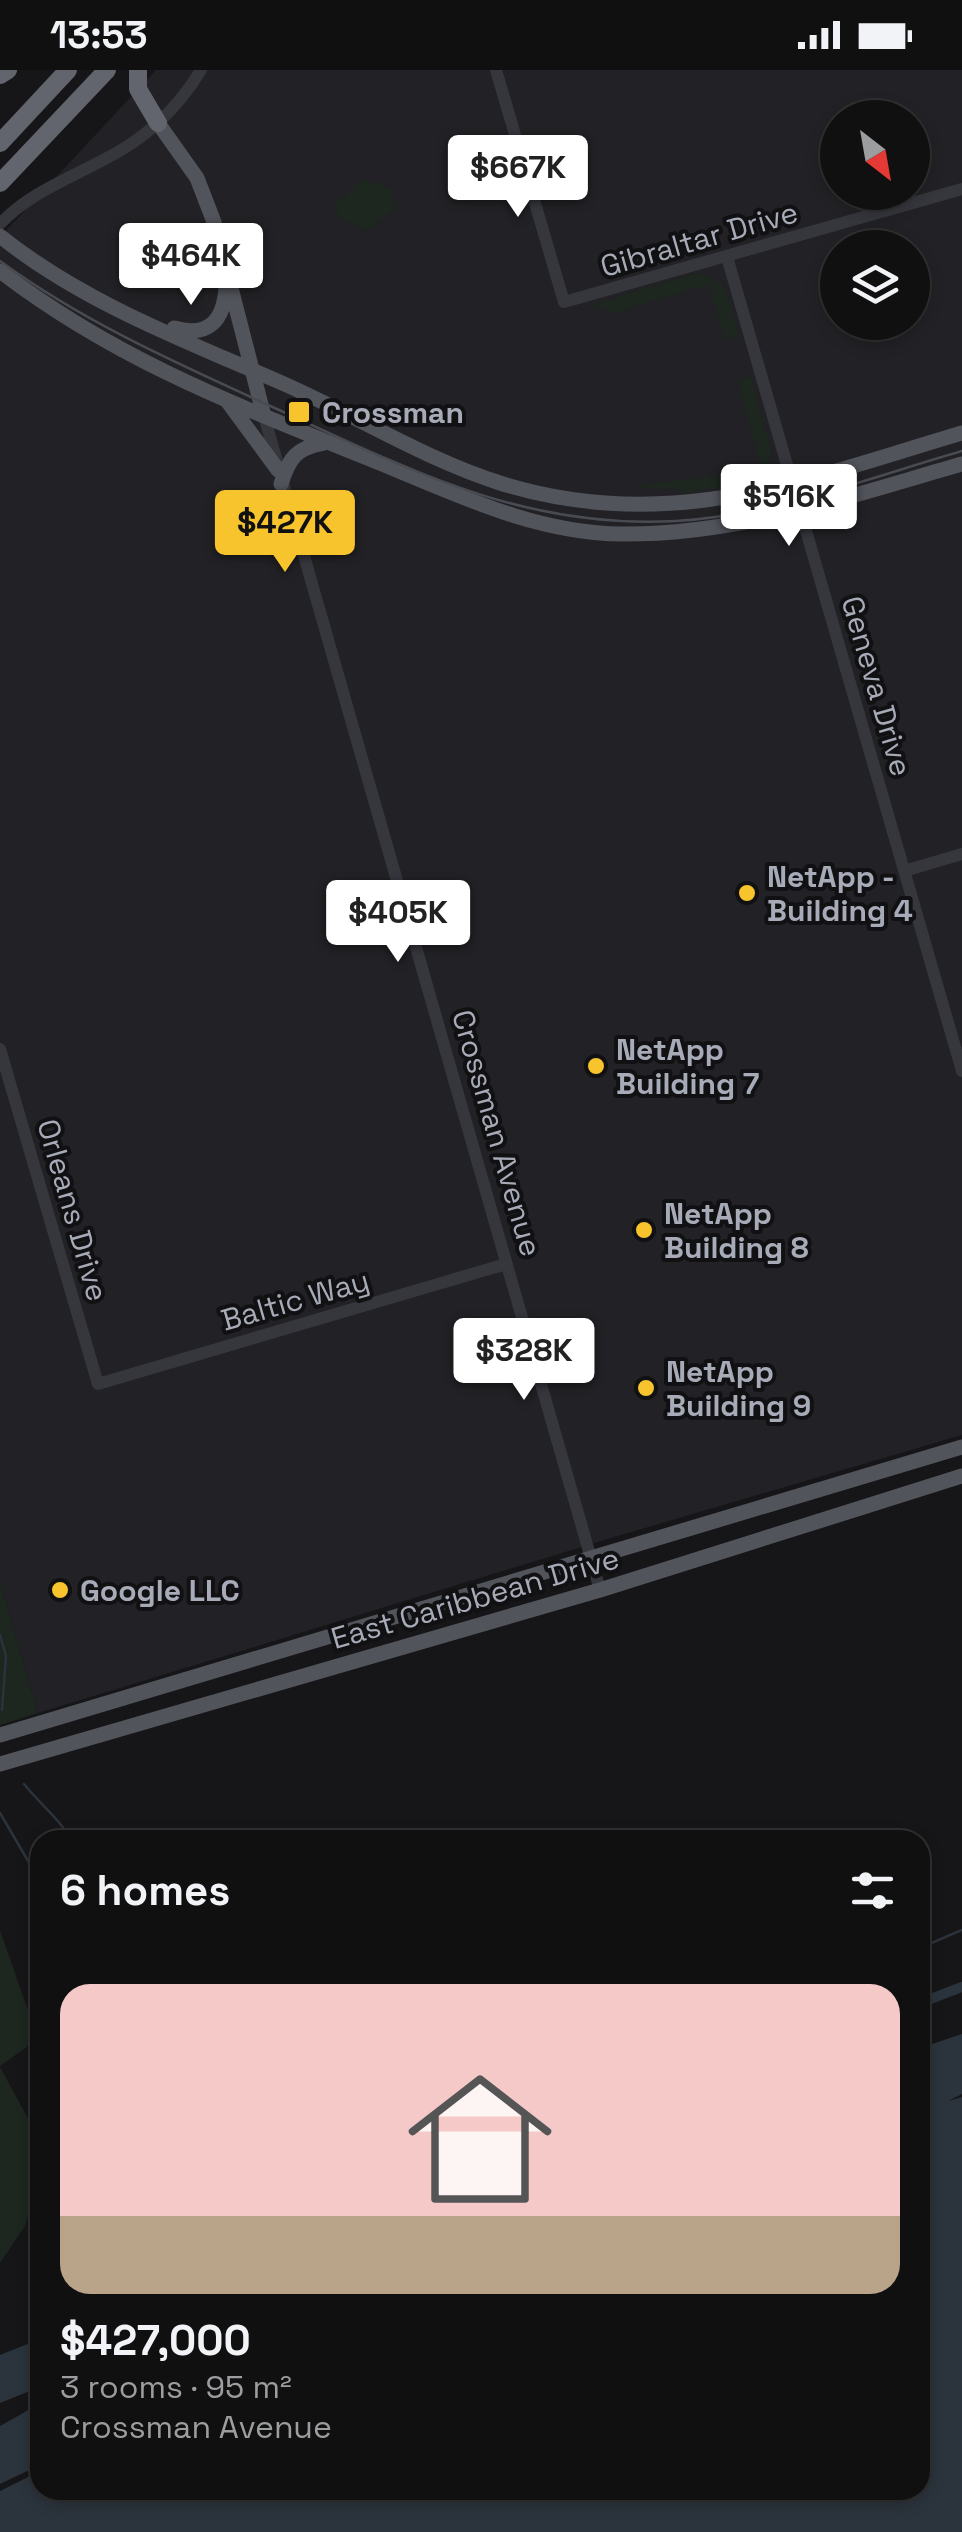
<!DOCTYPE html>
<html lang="en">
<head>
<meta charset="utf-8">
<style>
  :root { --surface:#101011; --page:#1e1e1f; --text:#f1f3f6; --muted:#9c9d9f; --line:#303031; --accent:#f7c42e }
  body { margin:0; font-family:"Space Grotesk",sans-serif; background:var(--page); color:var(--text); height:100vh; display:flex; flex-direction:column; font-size:38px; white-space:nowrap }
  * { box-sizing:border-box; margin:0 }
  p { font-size:32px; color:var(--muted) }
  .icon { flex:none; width:55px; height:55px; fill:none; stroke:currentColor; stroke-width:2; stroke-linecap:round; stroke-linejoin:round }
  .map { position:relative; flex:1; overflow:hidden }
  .details { position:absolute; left:30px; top:1760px; width:900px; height:670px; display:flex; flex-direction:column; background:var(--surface); border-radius:30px; box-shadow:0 5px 15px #0003,0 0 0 2px var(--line) }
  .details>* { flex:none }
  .needle { width:65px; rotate:149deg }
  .controls { position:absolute; left:820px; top:30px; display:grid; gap:20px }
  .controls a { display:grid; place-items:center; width:110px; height:110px; border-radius:50%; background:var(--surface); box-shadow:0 5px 15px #0003,0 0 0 2px var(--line); font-size:50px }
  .price { position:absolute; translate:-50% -85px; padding:0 22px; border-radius:10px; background:#fff; color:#222; font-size:32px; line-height:65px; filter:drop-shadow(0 2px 5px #0008) }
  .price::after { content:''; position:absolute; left:50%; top:60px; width:30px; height:22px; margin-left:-15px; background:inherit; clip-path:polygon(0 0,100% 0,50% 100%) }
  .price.current { background:var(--accent); color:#111 }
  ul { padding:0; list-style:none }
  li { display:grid; align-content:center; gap:20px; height:530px; padding:0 30px }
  li span { display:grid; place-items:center; height:310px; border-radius:30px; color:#555 }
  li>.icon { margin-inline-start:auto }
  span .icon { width:180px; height:180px; fill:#fffc; stroke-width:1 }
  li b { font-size:42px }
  h2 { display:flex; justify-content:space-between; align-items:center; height:120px; padding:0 30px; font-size:42px }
  .status { display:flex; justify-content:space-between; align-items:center; height:70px; padding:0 50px; background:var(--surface); direction:ltr }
  .status svg { height:28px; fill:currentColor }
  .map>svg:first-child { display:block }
  .built { fill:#222125; fill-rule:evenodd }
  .green { fill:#1d261f }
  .water { fill:#2b333c }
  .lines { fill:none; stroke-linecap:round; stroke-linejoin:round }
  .stream { stroke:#2b333c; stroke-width:2.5 }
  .canal { stroke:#2b333c; stroke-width:10 }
  .minor { stroke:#36373d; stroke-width:12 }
  .major { stroke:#52545c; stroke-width:15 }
  .highway { stroke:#62646e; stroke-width:18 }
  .tram { stroke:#494b52; stroke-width:2.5 }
  .poi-dot { fill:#f7c42e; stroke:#111012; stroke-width:4 }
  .labels { text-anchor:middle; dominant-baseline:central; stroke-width:8; stroke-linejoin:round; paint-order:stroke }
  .street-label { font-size:30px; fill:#a7abb8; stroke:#111012 }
  .poi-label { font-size:30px; font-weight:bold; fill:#a7abb8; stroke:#111012; text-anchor:start }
</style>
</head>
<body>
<div class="status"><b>13:53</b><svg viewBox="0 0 49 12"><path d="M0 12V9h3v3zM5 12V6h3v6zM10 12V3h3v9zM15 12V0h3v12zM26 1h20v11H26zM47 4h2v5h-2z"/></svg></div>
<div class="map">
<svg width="962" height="2462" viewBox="0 0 962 2462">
  <rect width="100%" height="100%" fill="#161517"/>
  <!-- built -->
  <path class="built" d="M156 0H962V1365L611 1468 38 1643 0 1511V167ZM838 48H912V122H838ZM838 178H912V252H838Z"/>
  <!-- green -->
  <path class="green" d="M366 110 391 119 395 138 374 157 359 159 353 153 341 152 335 135C347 127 352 115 366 110Z
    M697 203C732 210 730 236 739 266L725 271 708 215 610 244 608 239H596L593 234Z
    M746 307 751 308 772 383 764 403 751 410 683 424 682 420 628 417 742 401 760 394 737 310Z
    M0 1511 38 1643 0 1655Z
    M0 1860 38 1969 0 1996Z
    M0 1997 29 2050 40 2082V2126L34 2129 25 2156 0 2193Z"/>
  <!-- water -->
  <path class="water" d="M962 1964V2024L948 2031 962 2027V2462H0V2421L40 2401V2420H920V1978Z
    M40 2269V2317L0 2333V2285Z
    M32 2338H40V2395L0 2414V2356Z"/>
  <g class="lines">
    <!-- stream -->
    <path class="stream" d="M0 1565 6 1586 2 1640
      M24 1714C39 1733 60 1749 71 1770
      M0 1743 31 1796 40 1843
      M920 1878 962 1860"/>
    <!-- canal -->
    <path class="canal" d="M920 1933 962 1917"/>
    <!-- minor -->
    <path class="minor" d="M496 0 564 232 962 119
      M0 154C29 123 68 109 105 89 145 69 178 38 201 0
      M727 187 962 1001
      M264 346 600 1520
      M904 801 962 784
      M0 979 98 1314 506 1194"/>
    <!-- major -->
    <path class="major" d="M158 53 197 108 214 152 264 346
      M0 166C82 232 186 271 282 313 355 345 426 390 503 414 671 465 803 410 962 363
      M0 201C116 290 236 335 370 389 452 422 531 463 622 464 740 465 850 426 962 394
      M174 258C209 268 224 250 226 217
      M228 332 278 400
      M281 414C289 388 296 378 324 373
      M0 1665 962 1377
      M0 1694 600 1520 962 1406"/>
    <!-- highway -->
    <path class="highway" d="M138 0V19L158 53
      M0 5 8 0
      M0 73 68 0
      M0 113 107 0"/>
    <!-- tram -->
    <path class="tram" d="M0 191C82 251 174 292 266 334 402 396 521 460 676 451 773 445 869 408 962 381"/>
  </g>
  <!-- markers -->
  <g class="poi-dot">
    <rect x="287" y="330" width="24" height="24" rx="5"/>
    <circle cx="747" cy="823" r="10"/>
    <circle cx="596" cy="996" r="10"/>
    <circle cx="644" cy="1160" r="10"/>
    <circle cx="646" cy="1318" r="10"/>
    <circle cx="60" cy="1520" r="10"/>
  </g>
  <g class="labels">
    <!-- street labels -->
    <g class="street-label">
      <text transform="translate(699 169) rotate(-16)">Gibraltar Drive</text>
      <text transform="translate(877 616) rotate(74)">Geneva Drive</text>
      <text transform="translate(497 1063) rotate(74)">Crossman Avenue</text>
      <text transform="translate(73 1140) rotate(74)">Orleans Drive</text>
      <text transform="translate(295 1230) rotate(-16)">Baltic Way</text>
      <text transform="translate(475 1528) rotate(-16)">East Caribbean Drive</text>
    </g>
    <!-- poi labels -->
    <g class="poi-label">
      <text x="322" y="342">Crossman</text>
      <text x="767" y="806">NetApp -<tspan x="767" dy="34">Building 4</tspan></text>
      <text x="616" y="979">NetApp<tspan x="616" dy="34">Building 7</tspan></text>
      <text x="664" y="1143">NetApp<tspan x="664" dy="34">Building 8</tspan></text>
      <text x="666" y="1301">NetApp<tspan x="666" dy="34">Building 9</tspan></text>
      <text x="80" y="1520">Google LLC</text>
    </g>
  </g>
</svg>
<div class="controls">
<a><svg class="needle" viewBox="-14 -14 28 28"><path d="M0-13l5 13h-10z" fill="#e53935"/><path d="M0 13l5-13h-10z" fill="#9c9d9f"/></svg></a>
<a><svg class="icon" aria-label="layers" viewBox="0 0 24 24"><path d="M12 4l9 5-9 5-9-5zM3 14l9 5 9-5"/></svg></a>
</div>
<b class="price" style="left:518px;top:150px">$667K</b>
<b class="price" style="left:191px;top:238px">$464K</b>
<b class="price" style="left:789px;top:479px">$516K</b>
<b class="price current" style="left:285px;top:505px">$427K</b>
<b class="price" style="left:398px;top:895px">$405K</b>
<b class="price" style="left:524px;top:1333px">$328K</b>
<section class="details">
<h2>6 homes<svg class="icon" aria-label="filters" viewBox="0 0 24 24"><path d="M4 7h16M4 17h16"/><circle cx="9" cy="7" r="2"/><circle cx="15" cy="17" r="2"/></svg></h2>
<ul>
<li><span style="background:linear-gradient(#f6c9c9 75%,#b9a48a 0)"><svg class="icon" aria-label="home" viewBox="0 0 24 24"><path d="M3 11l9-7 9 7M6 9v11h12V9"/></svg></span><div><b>$427,000</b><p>3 rooms · 95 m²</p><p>Crossman Avenue</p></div></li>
</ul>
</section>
</div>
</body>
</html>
